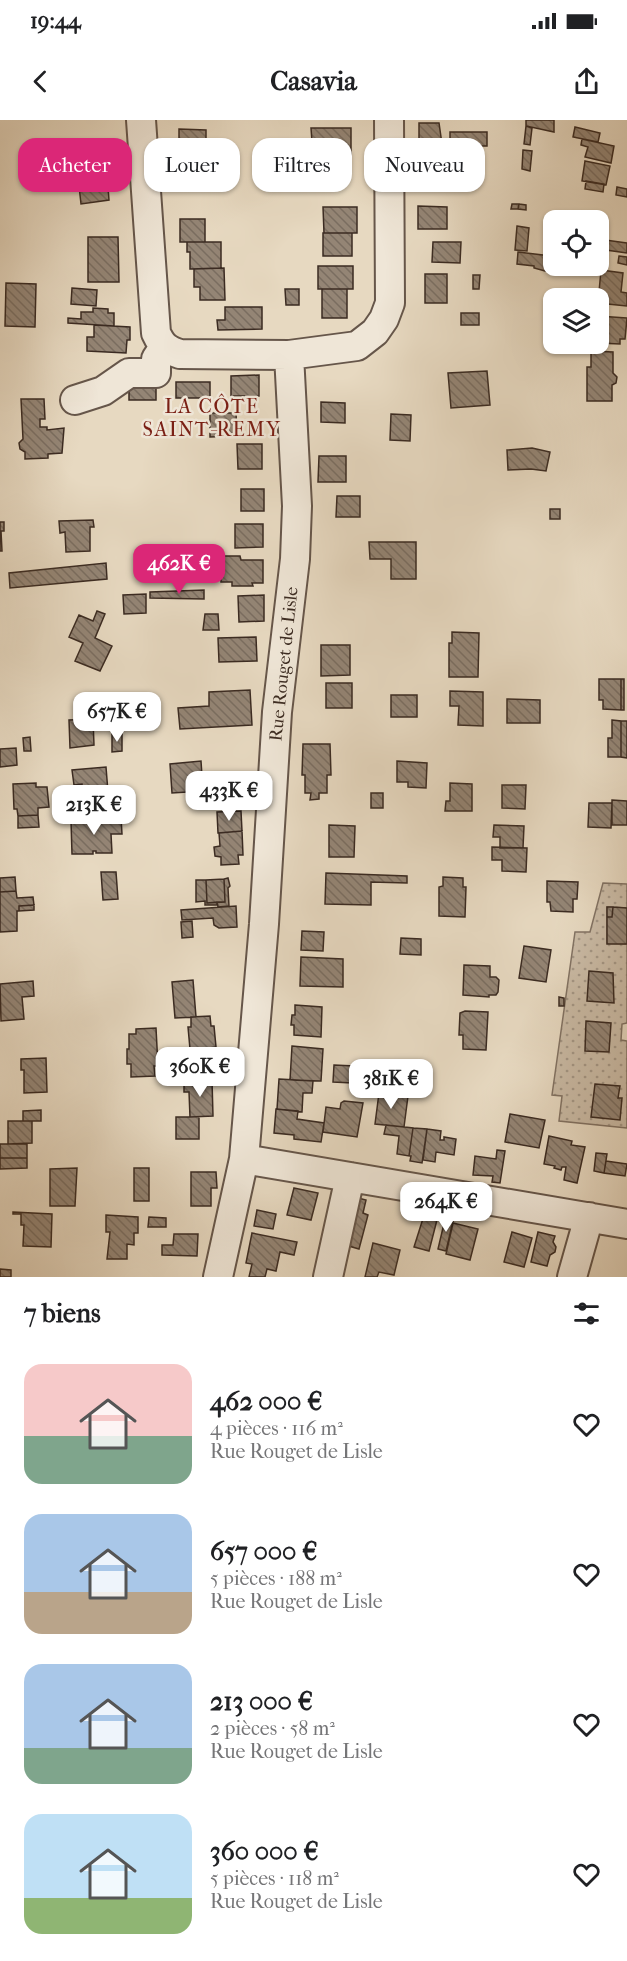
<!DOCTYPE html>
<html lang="fr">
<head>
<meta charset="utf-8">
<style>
  :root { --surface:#fff; --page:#f2f2f2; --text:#202124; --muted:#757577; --accent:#db2777 }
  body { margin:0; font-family:"IM FELL French Canon",serif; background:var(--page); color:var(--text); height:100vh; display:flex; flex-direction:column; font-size:22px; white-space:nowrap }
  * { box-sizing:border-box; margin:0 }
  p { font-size:20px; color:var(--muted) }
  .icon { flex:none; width:33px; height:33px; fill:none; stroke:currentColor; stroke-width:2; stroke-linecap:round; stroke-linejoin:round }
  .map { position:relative; height:1157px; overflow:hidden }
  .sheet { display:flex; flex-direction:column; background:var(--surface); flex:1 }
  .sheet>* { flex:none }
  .banner { position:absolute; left:18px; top:18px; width:591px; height:54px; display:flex; gap:12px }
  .tools { position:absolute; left:543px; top:90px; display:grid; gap:12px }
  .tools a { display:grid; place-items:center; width:66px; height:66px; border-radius:12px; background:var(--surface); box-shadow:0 2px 4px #0004; font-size:30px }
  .price { position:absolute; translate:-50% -51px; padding:0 14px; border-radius:12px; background:#fff; color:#222; font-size:20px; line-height:39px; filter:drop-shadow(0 2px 3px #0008) }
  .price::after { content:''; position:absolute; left:50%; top:36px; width:18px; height:14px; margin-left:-9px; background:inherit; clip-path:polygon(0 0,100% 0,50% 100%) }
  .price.active { background:var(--accent); color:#fff }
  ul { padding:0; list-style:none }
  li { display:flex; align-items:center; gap:18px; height:150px; padding:0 24px }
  li span { display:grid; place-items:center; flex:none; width:168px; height:120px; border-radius:18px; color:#555 }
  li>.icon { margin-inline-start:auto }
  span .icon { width:72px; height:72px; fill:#fffc; stroke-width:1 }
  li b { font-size:26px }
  h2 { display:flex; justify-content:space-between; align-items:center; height:72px; padding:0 24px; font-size:26px }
  .pill { padding:0 21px; border-radius:18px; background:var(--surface); box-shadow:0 2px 4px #0004; font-size:21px; line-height:54px }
  .pill.active { background:var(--accent); color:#fff }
  .status { display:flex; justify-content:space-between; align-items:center; height:42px; padding:0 30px; background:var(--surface); direction:ltr }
  .status svg { height:16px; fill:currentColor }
  header { display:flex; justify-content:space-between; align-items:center; height:78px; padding:0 24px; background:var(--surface); font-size:27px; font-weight:800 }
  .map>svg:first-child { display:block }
  .grass { fill:url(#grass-dots); stroke:#827364; stroke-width:1.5 }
  .building { fill:url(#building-back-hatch); stroke:#3b2b22; stroke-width:1.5 }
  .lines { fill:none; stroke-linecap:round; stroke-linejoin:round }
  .minor-casing { stroke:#66564a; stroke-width:32 }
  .minor { stroke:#efe6d7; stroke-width:28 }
  .labels { text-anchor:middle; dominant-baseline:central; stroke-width:5; stroke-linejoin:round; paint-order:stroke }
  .street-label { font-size:18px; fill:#3b2b22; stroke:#efe6d7 }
  .neighbourhood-label { font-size:20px; letter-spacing:1.5px; fill:#7a1f14; stroke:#efe6d7 }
</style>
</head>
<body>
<div class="status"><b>19:44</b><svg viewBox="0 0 49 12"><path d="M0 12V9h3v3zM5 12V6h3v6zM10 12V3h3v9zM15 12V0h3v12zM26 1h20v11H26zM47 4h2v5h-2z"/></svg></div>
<header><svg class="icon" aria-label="back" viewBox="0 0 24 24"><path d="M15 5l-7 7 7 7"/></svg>Casavia<svg class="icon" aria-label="share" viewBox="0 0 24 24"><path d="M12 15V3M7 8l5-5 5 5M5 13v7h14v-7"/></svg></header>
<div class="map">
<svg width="627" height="1157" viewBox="0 0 627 1157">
  <defs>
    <pattern id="grass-dots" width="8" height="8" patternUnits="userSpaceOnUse" patternTransform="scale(1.5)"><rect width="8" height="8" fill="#cabba6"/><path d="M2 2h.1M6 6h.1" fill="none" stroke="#a59887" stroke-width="1.8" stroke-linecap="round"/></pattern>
    <pattern id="building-back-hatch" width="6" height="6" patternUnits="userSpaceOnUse" patternTransform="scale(1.5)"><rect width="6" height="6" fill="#948575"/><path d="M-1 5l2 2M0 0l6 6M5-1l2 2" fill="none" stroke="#7a6d60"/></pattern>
  </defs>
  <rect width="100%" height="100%" fill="#e7d9c1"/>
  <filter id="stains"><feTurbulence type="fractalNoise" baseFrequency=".00333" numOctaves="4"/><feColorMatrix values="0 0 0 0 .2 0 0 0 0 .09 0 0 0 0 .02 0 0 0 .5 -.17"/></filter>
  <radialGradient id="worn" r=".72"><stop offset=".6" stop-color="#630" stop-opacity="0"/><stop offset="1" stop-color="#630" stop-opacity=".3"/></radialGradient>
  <!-- grass -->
  <path class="grass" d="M603 763 627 764V788L607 787V823L627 824V903L622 904 621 920 627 921V1008L559 1001 562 976 552 975 575 812H590Z"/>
  <!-- building -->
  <path class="building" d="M526 0H554V12L526 6Z
    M419 3H439L442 24H439V27H419Z
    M526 6 532 8 530 25 524 24Z
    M575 7 600 13 598 22 573 17Z
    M311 8H351V50H327L326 22H312Z
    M179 9 206 10V47H179Z
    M450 12H487V26H481V30L450 31Z
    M582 19 614 26 611 43 585 37 588 27 581 25Z
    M101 22 104 45 76 48 74 25Z
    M523 30 532 31 530 51 522 49Z
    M428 38 445 39V46H453V61H445V69H420V45H428Z
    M585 41 610 46 606 65 582 61Z
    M107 54 109 80 81 84 78 57Z
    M586 61 604 64 603 72 585 69Z
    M617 67 627 69V77L616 75Z
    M512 84H519L518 89H511Z
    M519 84 526 85V90L518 89Z
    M418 86 447 87V109H418Z
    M323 87H357V113H324Z
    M180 99H205V122H180Z
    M517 106 529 108 527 131 515 130Z
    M323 113H352V136H323Z
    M88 117H118L119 162H88Z
    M598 119 627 123V133L599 129Z
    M187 122H221V148L190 149V132H187Z
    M433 122H461L460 143 432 142Z
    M518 132 551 136 554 146H558L557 150 554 152 545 151 534 148V146L517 144Z
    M619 136 627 137V145L618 143Z
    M318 146H353V169H318Z
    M573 146H579L578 152 572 151Z
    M224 148 225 180H200V167H194V149Z
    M601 150 623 153 621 172 627 173V186L598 183Z
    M425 154H447V183H425Z
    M473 155H480L479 169H473Z
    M6 163 36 164 35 207 5 206Z
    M72 168 97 170 96 186 71 184Z
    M285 169H299V185H286Z
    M322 169H347V198H322Z
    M225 187H262V209L218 210 217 200H225Z
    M93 188 108 189V193H114V206L68 203V198L81 199V192H93Z
    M461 193H479V205H461Z
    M598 196 627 198 625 219H620V224L598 223Z
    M94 205 130 207V220H127L126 233 87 231V217H94Z
    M591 231 613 232V253L617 257 616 263 612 265V281H587V247H591Z
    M487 251 490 285 451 288 448 253Z
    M259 255V276H231V256Z
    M176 262H210V278H176Z
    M129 267H156V280H129Z
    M21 279H44L45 299H40V307H47V310L64 308 62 333 48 334V338L25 339V332L20 329 19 323 23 319Z
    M321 282 345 283V303L321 302Z
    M210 293H236L237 316 210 317Z
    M391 294 411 295 410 321 390 320Z
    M237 324H262V349H238Z
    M532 328 550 332 546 351 531 349 508 350 507 330Z
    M319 336H346V362H318Z
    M241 369H264V391H241Z
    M337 376H360V397H336Z
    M550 389H560V399H550Z
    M93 400 94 407H90V431L66 432 65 412 60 413 59 401Z
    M0 402H4V411H1L2 431H0Z
    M235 404H263V427L235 428Z
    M369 422H416V459H391V439H370Z
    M221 436H240L241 440H263V463H252L253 466H232V462H221Z
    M106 443 107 459 10 468 9 453Z
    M204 470V479L150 478V472Z
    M146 474V493L124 494 123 475Z
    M264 475V501L239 502 238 476Z
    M97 491 105 494 95 518 112 526 100 551 75 541 83 523 69 517 79 495 93 501Z
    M205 494H218L219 510H203Z
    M452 512 479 513 478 557H449V523H452Z
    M256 517 257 541 219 542 218 518Z
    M321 525H350V555L321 556Z
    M599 559H621V590L603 589V580H599Z
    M621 559H624V590H621Z
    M326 563H352V588H326Z
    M250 570 252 605 180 609 178 588 209 586V572Z
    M450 571 483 572V606L458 605 459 586H450Z
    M391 575H417V597H391Z
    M507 579 540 580V603H507Z
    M93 599 94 625 70 628 69 600Z
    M612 600 621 601V637H608V618H612Z
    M621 601H627V638L621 637Z
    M112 614H122V631L112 632Z
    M30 617 31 631H24L23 618Z
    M303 624H330L331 655H327V673H319V679L310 680 311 673H305V655H302Z
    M16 628 17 645 0 647V629Z
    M201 641 203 671 172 673 170 644Z
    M397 641 427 643 426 668 408 667V662H397Z
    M106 647 108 672 83 675 82 664 74 665 72 650Z
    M36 663V667H47L49 687 38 688V695L18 696 17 689H14L13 664Z
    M450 663 472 664V691H445L446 681H450Z
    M502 665H526L525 689 502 688Z
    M371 673H383V688H371Z
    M612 680 627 681V705H612Z
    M589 683H612L611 708 588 707Z
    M241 691 242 711 218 713 217 692Z
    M38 695 39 707 18 708V696Z
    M110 697H121L122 714H111L112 733H96V731H93V734H72L71 701 110 700Z
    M329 705 355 706 354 737H329Z
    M494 705 524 706 523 728H500V717H493Z
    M242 711 243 735H238L239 744 221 745V737L215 736 214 727 220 726 219 713Z
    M492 727 527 728 526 752 502 751V740H492Z
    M101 752H116L118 779 103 780Z
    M326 753 407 756V763L371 762V785L325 784Z
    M15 757 16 771 0 772V758Z
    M443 757 463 758V767H466L465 797 439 796V767L443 766Z
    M228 758 230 766 228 768 229 786 218 787 217 782H225L224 759Z
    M224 759 225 782 207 783 206 760Z
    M196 760H206L207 783 217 782V785H205V781L196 782Z
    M547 761 578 762 577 779H573V792L551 791 550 782H547Z
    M16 771 17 778 33 777 34 785 19 786V791H17V811L0 812V772Z
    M34 785V790L19 791V786Z
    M236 786 237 807 219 808 214 805 213 798 182 800 181 790Z
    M607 787H613L612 797H607Z
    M613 787 627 788V824H607V797H612Z
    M192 801 193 817 182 818 181 802Z
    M302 811 324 812 323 831 301 830Z
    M401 818 421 819V835L400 834Z
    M524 826 551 830 546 862 519 858Z
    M301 837 343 839V867L300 866Z
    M464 845 490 846V857H496L499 860 498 872 496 875H489V877L463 875Z
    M589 851 613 853 614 883 587 881Z
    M193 860 196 897 175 898 172 862Z
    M33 861 34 876 22 877 24 899 1 901 0 864Z
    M559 877 564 878V886H559Z
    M295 885 322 887 321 917 294 915V905H291L292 895H295Z
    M465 891 488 892 486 930 463 929V915H459L460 893Z
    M210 896 211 906H214L216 927 210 928 211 949H208L209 960 189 962 188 951H185L184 930 190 929 188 907H191V897Z
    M586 901 611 903 609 932 585 931Z
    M156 908 158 946H154L155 956 131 957V944H127V929H129V914H136V909Z
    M292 926 323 929 321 961 290 960Z
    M46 938 47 972 24 973V950H21V939Z
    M334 945 395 948 393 965 333 962Z
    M279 959 313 961 312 973H303L302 992 277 989Z
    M212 960 213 996 190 997 189 972H184V962Z
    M595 964 620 966 618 978H622L620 1000 591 997Z
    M379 973 408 976 404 1007 375 1004Z
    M344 981 363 983 357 1017 323 1012 326 987 340 989 341 983Z
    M276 989 298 991 297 999 324 1003 321 1022 294 1019V1015L274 1013Z
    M41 990V1001H23V991Z
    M510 994 545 1000 539 1028 505 1022Z
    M176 997H199V1019H176Z
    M8 1001H32V1023L8 1024Z
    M386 1005 413 1008 409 1036 397 1034 399 1016 384 1014Z
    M413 1008 427 1009 422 1043 410 1041 411 1036H409Z
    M427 1009 441 1011 440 1020H444V1017L456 1019 454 1035 436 1032 435 1042 423 1040Z
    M549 1016 572 1021 571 1025 585 1027 577 1063 564 1060 566 1047H562L561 1050 554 1048 555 1046 544 1044Z
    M0 1024H27V1038H0Z
    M497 1030 505 1031 500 1063 492 1062 493 1056 473 1055 475 1036 496 1039Z
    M596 1033 607 1034 604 1053 594 1051Z
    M0 1038H27V1048L0 1049Z
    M606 1041 627 1044 625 1056 604 1053Z
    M77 1048 75 1086H50V1049Z
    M134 1048H149V1081H134Z
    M191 1052H216L217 1068H211V1086H191Z
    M294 1068 318 1073 311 1100 287 1095Z
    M358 1078 366 1080 363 1093 368 1095 359 1129 345 1125Z
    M426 1089 432 1091 431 1094 438 1096 429 1131 414 1127Z
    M257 1090 276 1094 273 1109 254 1106Z
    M13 1092 52 1094 51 1127 23 1126 24 1105H21V1094H13Z
    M106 1095 138 1097V1113H134V1125L127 1124V1139H107L110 1112H106Z
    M446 1095 454 1097 446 1131 438 1129Z
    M149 1097 166 1098V1107H148Z
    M453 1103 478 1109 470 1140 446 1134Z
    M512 1112 532 1118 524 1147 504 1142Z
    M538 1112 555 1116 553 1122 556 1127 555 1132 550 1135 547 1146 531 1142Z
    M252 1113 297 1122 294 1135 280 1132 276 1151 267 1149 265 1157H249L252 1144 246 1143Z
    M174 1114H198L197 1136 162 1135V1125H173Z
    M373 1123 400 1130 394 1155 379 1152 377 1157H365Z
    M0 1149 11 1150V1157H0Z"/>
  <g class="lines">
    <defs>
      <path id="minor" d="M141 0 156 213C162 226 167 230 180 234L289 235 357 226 375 212 384 199 390 183 389 0
        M75 280 103 271 129 253H156V239L164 227
        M244 1039 627 1104
        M218 1157 244 1039 264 804 277 592 295 439 297 386 289 235
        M328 1157 350 1057
        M572 1157 589 1097"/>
    </defs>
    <!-- minor casing -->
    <use href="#minor" class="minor-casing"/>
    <!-- minor -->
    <use href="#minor" class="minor"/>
  </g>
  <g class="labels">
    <!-- street labels -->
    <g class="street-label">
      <text transform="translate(284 544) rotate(-84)">Rue Rouget de Lisle</text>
    </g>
    <!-- neighbourhood labels -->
    <g class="neighbourhood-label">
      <text x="212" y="286">LA CÔTE<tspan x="212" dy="23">SAINT-REMY</tspan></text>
    </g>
  </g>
  <rect width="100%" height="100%" filter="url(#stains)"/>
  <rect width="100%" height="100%" fill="url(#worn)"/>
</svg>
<div class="tools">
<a><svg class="icon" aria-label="locate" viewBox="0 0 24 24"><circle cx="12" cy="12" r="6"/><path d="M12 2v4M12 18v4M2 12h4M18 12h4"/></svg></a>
<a><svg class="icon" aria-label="layers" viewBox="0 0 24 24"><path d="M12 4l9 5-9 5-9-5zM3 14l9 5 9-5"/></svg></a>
</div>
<b class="price active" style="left:179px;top:475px">462K €</b>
<b class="price" style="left:117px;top:623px">657K €</b>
<b class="price" style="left:229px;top:702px">433K €</b>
<b class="price" style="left:94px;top:716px">213K €</b>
<b class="price" style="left:200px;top:978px">360K €</b>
<b class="price" style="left:391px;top:990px">381K €</b>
<b class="price" style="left:446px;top:1113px">264K €</b>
<div class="banner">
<a class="pill active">Acheter</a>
<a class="pill">Louer</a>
<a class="pill">Filtres</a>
<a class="pill">Nouveau</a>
</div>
</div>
<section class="sheet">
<h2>7 biens<svg class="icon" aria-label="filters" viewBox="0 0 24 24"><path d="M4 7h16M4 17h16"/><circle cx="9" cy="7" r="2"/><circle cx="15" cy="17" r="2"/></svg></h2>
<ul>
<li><span style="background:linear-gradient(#f6c9c9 60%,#7fa58c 0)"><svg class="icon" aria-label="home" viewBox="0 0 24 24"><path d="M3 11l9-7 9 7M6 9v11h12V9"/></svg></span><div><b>462 000 €</b><p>4 pièces · 116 m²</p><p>Rue Rouget de Lisle</p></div><svg class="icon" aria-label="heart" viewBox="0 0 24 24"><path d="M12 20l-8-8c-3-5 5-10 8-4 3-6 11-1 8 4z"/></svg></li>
<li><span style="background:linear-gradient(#a9c7e8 65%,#b9a48a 0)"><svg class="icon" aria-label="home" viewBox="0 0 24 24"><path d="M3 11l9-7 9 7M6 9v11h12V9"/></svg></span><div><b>657 000 €</b><p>5 pièces · 188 m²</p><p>Rue Rouget de Lisle</p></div><svg class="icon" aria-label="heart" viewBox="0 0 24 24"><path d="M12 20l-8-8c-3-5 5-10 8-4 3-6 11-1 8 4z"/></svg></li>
<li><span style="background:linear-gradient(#a9c7e8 70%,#7fa58c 0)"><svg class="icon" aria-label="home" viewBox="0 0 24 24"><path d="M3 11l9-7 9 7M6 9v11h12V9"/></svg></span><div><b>213 000 €</b><p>2 pièces · 58 m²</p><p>Rue Rouget de Lisle</p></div><svg class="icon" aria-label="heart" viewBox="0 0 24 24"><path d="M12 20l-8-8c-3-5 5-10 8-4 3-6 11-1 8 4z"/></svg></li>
<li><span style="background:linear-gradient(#bfe0f5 70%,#8fb573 0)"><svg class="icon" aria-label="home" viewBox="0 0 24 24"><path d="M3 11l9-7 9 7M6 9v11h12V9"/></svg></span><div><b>360 000 €</b><p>5 pièces · 118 m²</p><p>Rue Rouget de Lisle</p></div><svg class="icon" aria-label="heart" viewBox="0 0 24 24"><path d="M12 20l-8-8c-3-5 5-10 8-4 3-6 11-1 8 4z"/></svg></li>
</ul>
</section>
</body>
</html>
